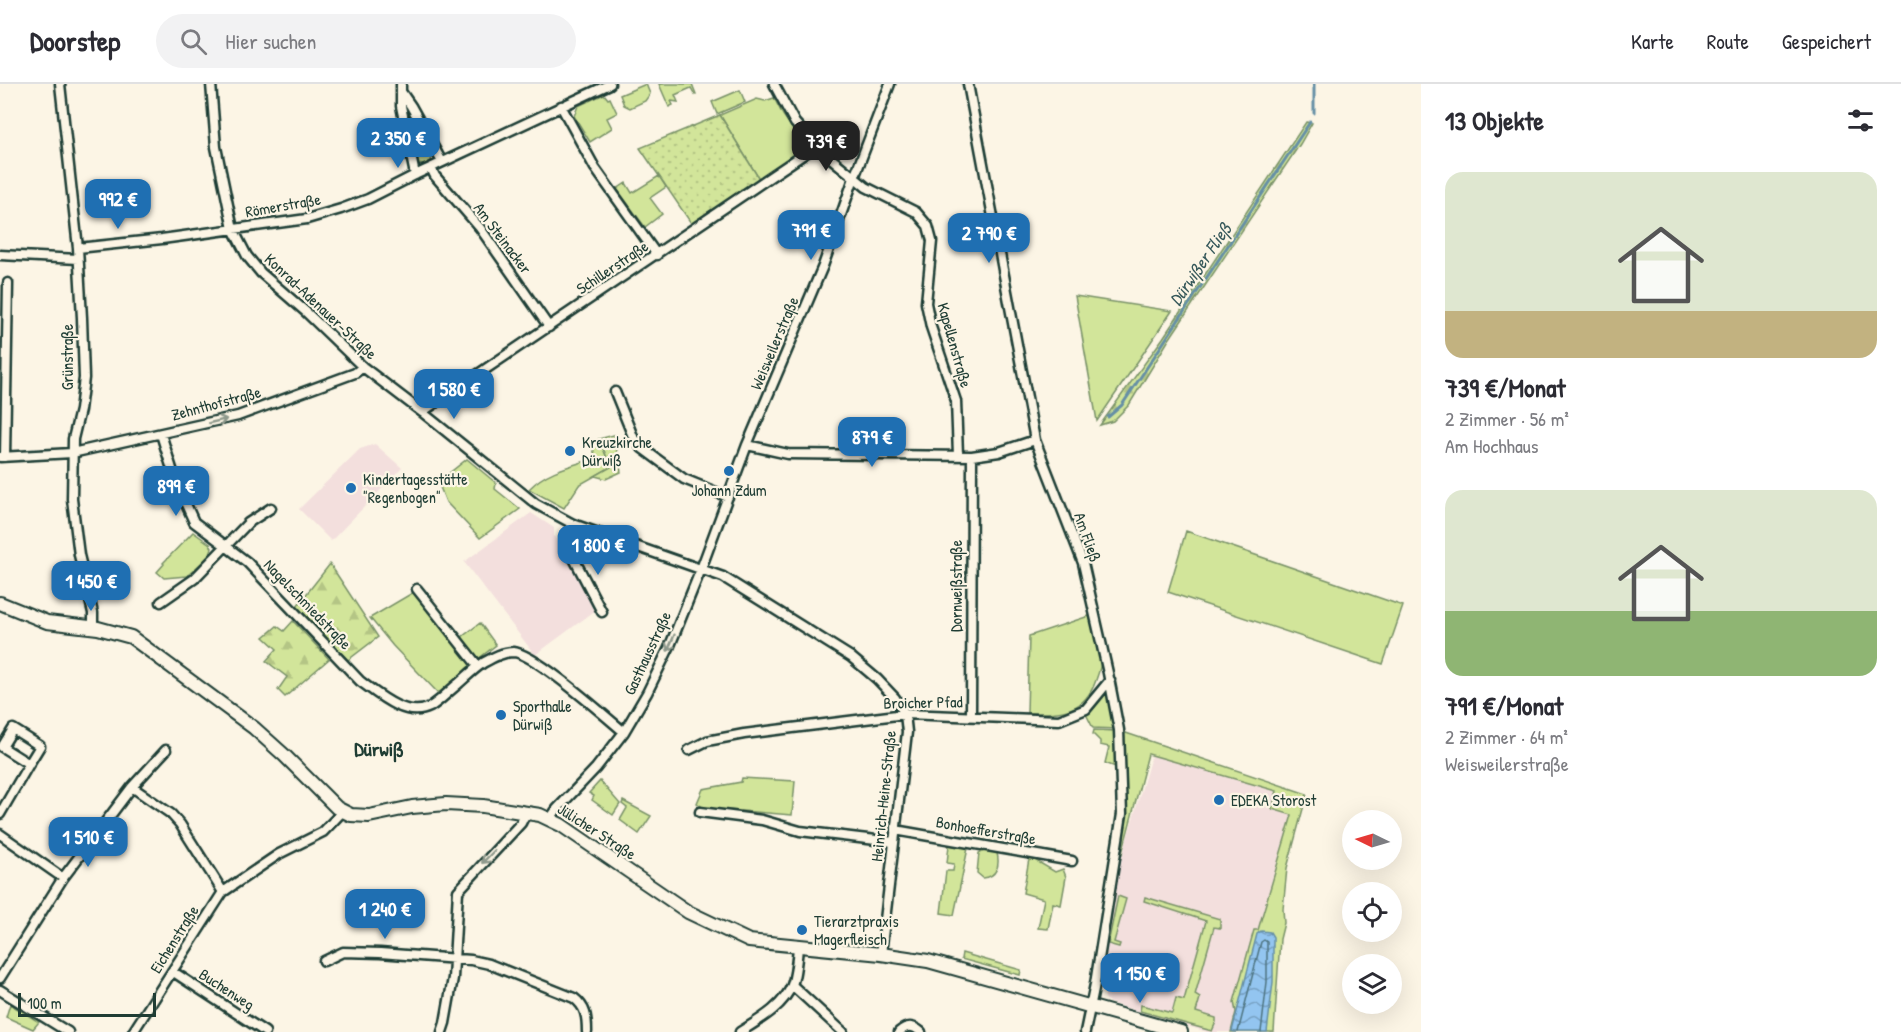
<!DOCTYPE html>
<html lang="de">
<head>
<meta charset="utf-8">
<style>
  :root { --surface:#fff; --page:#f2f2f3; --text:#2b2b33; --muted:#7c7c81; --line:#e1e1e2; --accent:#1f6fb2 }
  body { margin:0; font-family:"Patrick Hand",sans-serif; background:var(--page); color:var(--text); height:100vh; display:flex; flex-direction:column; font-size:22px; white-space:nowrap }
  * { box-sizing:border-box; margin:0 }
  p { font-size:20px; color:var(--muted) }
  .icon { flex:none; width:33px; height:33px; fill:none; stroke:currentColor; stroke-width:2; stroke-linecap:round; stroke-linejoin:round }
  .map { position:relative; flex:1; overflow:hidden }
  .drawer { display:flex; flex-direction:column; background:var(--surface); width:480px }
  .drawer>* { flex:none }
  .needle { width:39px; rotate:275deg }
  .tools { position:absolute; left:1342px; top:726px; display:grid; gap:12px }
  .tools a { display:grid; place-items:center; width:60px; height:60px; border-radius:50%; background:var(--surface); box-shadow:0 6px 24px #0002; font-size:30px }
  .scale { position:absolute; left:18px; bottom:15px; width:138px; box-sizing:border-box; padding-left:6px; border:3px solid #1f3d34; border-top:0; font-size:16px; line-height:21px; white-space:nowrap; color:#1f3d34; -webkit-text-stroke:4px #fcf5e5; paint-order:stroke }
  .price { position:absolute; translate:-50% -51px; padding:0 14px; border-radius:12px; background:var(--accent); color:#fff; font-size:20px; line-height:39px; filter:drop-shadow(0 2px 3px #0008) }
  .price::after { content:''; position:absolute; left:50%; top:36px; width:18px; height:14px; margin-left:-9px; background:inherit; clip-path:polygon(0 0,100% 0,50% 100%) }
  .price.active { background:#222; color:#fff }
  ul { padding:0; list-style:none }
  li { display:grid; align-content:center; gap:12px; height:318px; padding:0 24px }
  li span { display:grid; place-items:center; height:186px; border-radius:18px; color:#555 }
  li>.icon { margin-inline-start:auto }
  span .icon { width:108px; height:108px; fill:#fffc; stroke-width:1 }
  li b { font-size:26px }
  h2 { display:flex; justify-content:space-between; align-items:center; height:72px; padding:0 24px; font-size:26px }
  header { display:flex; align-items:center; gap:36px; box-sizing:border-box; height:84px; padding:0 30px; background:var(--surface); border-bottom:2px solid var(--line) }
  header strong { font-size:28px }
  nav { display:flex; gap:33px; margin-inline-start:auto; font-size:21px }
  .search { width:420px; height:54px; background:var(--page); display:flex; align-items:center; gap:15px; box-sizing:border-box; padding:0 21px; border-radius:33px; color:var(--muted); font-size:22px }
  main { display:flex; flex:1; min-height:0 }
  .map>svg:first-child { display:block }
  .built { fill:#f3dfdd }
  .green { fill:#d2e59a; stroke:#789167; stroke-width:1.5 }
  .forest { fill:url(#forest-firs); stroke:#789167; stroke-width:1.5 }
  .garden { fill:url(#garden-dots); stroke:#789167; stroke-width:1.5 }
  .water { fill:url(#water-waves); stroke:#658fa5; stroke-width:1.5 }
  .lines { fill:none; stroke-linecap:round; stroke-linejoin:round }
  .shore { stroke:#4d737f; stroke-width:1.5 }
  .stream { stroke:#658fa5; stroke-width:3 }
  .street-casing { stroke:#1f3d34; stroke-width:13 }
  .secondary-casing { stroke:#1f3d34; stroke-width:16 }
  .street { stroke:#fcf5e5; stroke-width:8 }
  .secondary { stroke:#fcf5e5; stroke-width:12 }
  .oneway { stroke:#8e998c }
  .poi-dot { fill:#1f6fb2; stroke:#fcf5e5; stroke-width:2 }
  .labels { text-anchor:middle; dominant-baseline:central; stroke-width:4.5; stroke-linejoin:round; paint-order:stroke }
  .street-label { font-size:16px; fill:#1f3d34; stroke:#fcf5e5 }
  .poi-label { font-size:16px; fill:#1f3d34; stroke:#fcf5e5; text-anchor:start }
  .water-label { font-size:18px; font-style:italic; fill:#36585a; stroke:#fcf5e5 }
  .quarter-label { font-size:20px; font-weight:bold; fill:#1f3d34; stroke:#fcf5e5 }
</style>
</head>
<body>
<header>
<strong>Doorstep</strong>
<div class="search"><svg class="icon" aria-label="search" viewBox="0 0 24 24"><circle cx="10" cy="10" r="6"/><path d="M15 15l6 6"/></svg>Hier suchen</div>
<nav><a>Karte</a><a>Route</a><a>Gespeichert</a></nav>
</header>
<main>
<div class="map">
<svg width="1421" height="948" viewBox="0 0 1421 948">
  <defs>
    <pattern id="forest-firs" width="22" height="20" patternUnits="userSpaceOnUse" patternTransform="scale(1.5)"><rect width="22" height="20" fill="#d2e59a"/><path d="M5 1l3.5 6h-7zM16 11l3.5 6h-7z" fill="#b4c585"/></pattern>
    <pattern id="garden-dots" width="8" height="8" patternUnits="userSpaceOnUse" patternTransform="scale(1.5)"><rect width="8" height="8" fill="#d2e59a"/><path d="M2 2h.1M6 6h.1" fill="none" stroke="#b4c585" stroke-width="1.8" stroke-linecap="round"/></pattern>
    <pattern id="water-waves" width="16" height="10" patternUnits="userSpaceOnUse" patternTransform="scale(1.5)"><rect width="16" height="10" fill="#93c5f0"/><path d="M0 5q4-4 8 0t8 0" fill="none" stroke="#77a1c3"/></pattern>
  </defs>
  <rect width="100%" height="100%" fill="#fcf5e5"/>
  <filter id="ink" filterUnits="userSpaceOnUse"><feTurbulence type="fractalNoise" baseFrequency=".0167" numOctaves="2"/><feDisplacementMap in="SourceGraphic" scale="12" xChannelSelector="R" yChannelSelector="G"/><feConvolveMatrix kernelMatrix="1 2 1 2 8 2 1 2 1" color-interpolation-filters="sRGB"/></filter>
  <g filter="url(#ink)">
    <!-- built -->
    <path class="built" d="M375 360 402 384 331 457 299 425 360 365Z
      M531 429 554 444V452L596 526 535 571 464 478Z
      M1152 669 1306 713 1231 948H1207L1110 919 1105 914 1106 865 1120 779Z"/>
    <!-- green -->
    <path class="green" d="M646 0 650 10 645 17 630 24 624 21 620 11Z
      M659 0H692L696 10 695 11 691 4 675 11 678 18 671 17 673 21 669 23Z
      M740 6 745 18 717 30 712 18Z
      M604 10 608 15 610 14 617 29 607 34 612 44 590 58 574 32 578 22Z
      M774 14 783 31 799 54 793 75 761 98 720 31 757 15 765 17Z
      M406 23 410 24 432 69 431 78 426 81 418 80 413 71 404 24Z
      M659 92 666 103 650 114 662 130 645 143 617 105 626 99 632 109Z
      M1075 212 1172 227 1097 337Z
      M599 355 611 383 579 401 564 424 529 405C546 387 570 382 596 374L591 359Z
      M467 375 496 399 495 405 520 425 480 454 446 418 438 398Z
      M1186 447 1403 522 1383 580 1168 508Z
      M193 448 210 460 212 464 209 472 187 492 164 494 157 488 164 480 163 479Z
      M414 508 470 580 471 584 439 610 393 562 370 534Z
      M1089 532C1093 544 1098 556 1101 569 1103 577 1099 588 1096 596 1084 631 1058 629 1027 629L1029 552Z
      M480 539 496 561 478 575 462 553Z
      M1108 609 1111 611 1116 645 1093 644 1086 630 1104 611Z
      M1094 646 1116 647 1118 684 1105 679 1109 663 1100 661V657L1093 650Z
      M1123 648 1307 710 1287 784 1283 825 1284 839 1280 855 1274 948H1231L1236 928 1234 918 1254 846H1258L1292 731 1272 725 1277 707 1148 670 1119 781 1117 780Z
      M742 694 795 697 792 731 704 724 697 719 703 705 741 698Z
      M600 697 620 720 613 731 592 716 594 712 589 709Z
      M623 717 651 732 639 750 620 736 627 724 622 720Z
      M949 761 968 764 954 831 941 829 946 787H953L954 780 947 779Z
      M985 767 997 769C1000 781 997 793 983 794L977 789 979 769Z
      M1029 775 1035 776 1055 788 1063 785 1066 793 1061 821 1053 819 1048 845 1038 844 1044 815 1023 809Z
      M1118 812 1126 815 1114 858 1120 860 1119 863 1108 860Z
      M1145 813 1220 835V844L1214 843 1195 911 1200 914 1196 928 1216 934V938L1212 947 1140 927 1141 921 1172 929 1176 914 1184 916 1206 837 1144 817Z
      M962 869 1021 886 1020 891 961 875Z
      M10 920 39 938 33 945 6 933Z"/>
    <!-- forest -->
    <path class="forest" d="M1306 38 1312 39 1300 60 1168 257 1129 321 1113 337 1100 341 1163 254Z
      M614 351 621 388 606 395 595 392 611 383 599 355Z
      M330 480 378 553 348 576 297 522Z
      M293 537 329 575 285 613 278 606 287 593 266 577 277 565 264 553 277 542 284 547Z"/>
    <!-- garden -->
    <path class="garden" d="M720 31 761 98 693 142 640 64Z"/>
    <!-- water -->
    <path class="water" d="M1261 847 1270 848 1273 853V898L1267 948H1235L1232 947 1257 850Z"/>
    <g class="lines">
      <!-- shore -->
      <path class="shore" d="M1238 948 1261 858 1264 856 1267 858V898L1261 948"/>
      <!-- stream -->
      <path class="stream" d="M1314 29V0
        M1108 333 1122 321 1310 38"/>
      <defs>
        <path id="street" d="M60 0 78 164 82 234 84 294 80 326 73 355 72 415 79 471 93 529V543
          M211 0 216 63 233 145 247 172 261 189 306 228 363 283 422 328 536 420 573 440 723 493 851 573 877 595 895 614 905 630 907 648 881 870
          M401 0V22L415 91
          M774 0 795 39 816 62 866 103 916 128 928 142 932 157 926 219 931 243 956 317 958 371
          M968 0 1035 356 1083 479 1108 589 1119 646 1122 730 1095 900 1085 948
          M402 9 411 22 442 78
          M561 22 595 84 657 171
          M431 84 435 92 480 144 549 243
          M78 164 162 155 307 135 341 125 368 115 415 91 610 0
          M0 171 78 175
          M615 308 634 355 642 364 684 395 728 413
          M422 328 816 62
          M161 350 176 398 194 438 247 478 360 597C379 611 406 635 430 623 440 617 449 607 458 600 466 593 474 585 483 579 492 574 502 568 513 568 535 569 605 632 624 648
          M747 361 788 370 972 372 999 368 1035 356
          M0 373 72 369 238 332 355 289 363 283
          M5 373 8 199
          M573 440 568 454 570 467 602 528
          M417 505 478 582
          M161 518 194 495 248 439 271 424
          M971 632 972 372
          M13 645 40 662 29 680 2 663Z
          M689 666 707 657 744 650 905 630 1059 636 1086 625 1110 596
          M132 703 171 730 180 740 223 808
          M700 728 762 736 800 747 893 758
          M0 730 29 680
          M550 735 557 725 596 684 624 648 647 609 669 564 701 485 747 361 823 182 854 94 890 0
          M895 746 1072 777
          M0 750 63 794
          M324 877 343 868 380 869 471 876 489 880 574 914C586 923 587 933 587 948
          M172 887 265 948
          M0 894 63 794 132 703 166 666
          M792 901 843 948
          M0 906 68 948
          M133 948 223 808 279 770 323 748 342 728
          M442 948 445 939 453 894 458 807 521 739 526 729
          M740 948C759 936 783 923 792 901 796 890 797 875 798 863
          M899 948C907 941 913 941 921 948"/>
        <path id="secondary" d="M0 519 47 538 98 544 131 553 254 644 284 671 337 724 351 731 369 732 412 723 446 720 483 722 540 731 561 741 688 828 749 857 881 870 928 877 1181 948"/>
      </defs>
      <!-- street casing -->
      <use href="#street" class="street-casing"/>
      <!-- secondary casing -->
      <use href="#secondary" class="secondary-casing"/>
      <!-- street -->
      <use href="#street" class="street"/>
      <!-- secondary -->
      <use href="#secondary" class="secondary"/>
    </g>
    <!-- one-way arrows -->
    <defs><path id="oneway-shaft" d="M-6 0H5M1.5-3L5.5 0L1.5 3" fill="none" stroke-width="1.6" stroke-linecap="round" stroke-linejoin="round" transform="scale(1.5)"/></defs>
    <g class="oneway">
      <use href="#oneway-shaft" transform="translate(218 337) rotate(-13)"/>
      <use href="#oneway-shaft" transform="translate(671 559) rotate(113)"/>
      <use href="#oneway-shaft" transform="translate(488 773) rotate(134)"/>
    </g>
  </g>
  <!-- markers -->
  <g class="poi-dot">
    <circle cx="570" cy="367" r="6"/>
    <circle cx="729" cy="387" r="6"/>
    <circle cx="351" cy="404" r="6"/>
    <circle cx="501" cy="631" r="6"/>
    <circle cx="1219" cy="716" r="6"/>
    <circle cx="802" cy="846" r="6"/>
  </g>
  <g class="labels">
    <!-- street labels -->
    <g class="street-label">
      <text transform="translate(283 121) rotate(-10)">Römerstraße</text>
      <text transform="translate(503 154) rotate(53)">Am Steinacker</text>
      <text transform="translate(612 183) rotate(-34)">Schillerstraße</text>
      <text transform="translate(321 222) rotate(43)">Konrad-Adenauer-Straße</text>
      <text transform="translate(774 259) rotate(-67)">Weisweilerstraße</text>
      <text transform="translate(955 261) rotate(74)">Kapellenstraße</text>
      <text transform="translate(67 273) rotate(-90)">Grünstraße</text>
      <text transform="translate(216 319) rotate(-15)">Zehnthofstraße</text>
      <text transform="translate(1088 453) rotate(70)">Am Fließ</text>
      <text transform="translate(956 502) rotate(-90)">Dornweißstraße</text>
      <text transform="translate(308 520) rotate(46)">Nagelschmiedstraße</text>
      <text transform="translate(647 569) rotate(-65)">Gasthausstraße</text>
      <text transform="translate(923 618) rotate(-1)">Broicher Pfad</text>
      <text transform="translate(883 712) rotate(-84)">Heinrich-Heine-Straße</text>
      <text transform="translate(986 746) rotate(10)">Bonhoefferstraße</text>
      <text transform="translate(597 747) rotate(33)">Jülicher Straße</text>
      <text transform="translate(174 855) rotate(-58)">Eichenstraße</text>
      <text transform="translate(227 905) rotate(33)">Buchenweg</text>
    </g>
    <!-- poi labels -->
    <g class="poi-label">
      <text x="582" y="358">Kreuzkirche<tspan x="582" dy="18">Dürwiß</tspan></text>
      <text x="363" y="395">Kindertagesstätte<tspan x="363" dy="18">"Regenbogen"</tspan></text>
      <text x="729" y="406" text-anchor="middle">Johann Zdum</text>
      <text x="513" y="622">Sporthalle<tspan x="513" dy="18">Dürwiß</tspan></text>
      <text x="1231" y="716">EDEKA Storost</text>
      <text x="814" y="837">Tierarztpraxis<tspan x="814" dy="18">Magerfleisch</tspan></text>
    </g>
    <!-- water labels -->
    <g class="water-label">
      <text transform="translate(1200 180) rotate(-56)">Dürwißer Fließ</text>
    </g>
    <!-- quarter labels -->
    <g class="quarter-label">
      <text x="379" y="664">Dürwiß</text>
    </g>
  </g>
</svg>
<div class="tools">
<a><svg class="needle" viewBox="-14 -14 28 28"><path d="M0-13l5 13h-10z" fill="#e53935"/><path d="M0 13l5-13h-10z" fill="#7c7c81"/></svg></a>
<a><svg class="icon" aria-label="locate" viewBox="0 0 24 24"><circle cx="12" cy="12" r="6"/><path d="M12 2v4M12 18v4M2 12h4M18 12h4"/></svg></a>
<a><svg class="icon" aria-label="layers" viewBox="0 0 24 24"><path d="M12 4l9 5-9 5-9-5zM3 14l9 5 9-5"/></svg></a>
</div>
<div class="scale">100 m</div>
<b class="price" style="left:398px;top:85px">2 350 €</b>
<b class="price active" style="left:826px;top:88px">739 €</b>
<b class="price" style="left:118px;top:146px">992 €</b>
<b class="price" style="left:811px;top:177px">791 €</b>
<b class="price" style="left:989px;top:180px">2 790 €</b>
<b class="price" style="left:454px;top:336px">1 580 €</b>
<b class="price" style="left:872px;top:384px">879 €</b>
<b class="price" style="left:176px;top:433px">899 €</b>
<b class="price" style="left:598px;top:492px">1 800 €</b>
<b class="price" style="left:91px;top:528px">1 450 €</b>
<b class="price" style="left:88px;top:784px">1 510 €</b>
<b class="price" style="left:385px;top:856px">1 240 €</b>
<b class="price" style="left:1140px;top:920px">1 150 €</b>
</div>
<section class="drawer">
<h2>13 Objekte<svg class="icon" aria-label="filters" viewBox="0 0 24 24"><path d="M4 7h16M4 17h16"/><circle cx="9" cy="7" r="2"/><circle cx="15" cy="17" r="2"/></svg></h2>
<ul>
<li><span style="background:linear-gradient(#dfe7d0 75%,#c2b280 0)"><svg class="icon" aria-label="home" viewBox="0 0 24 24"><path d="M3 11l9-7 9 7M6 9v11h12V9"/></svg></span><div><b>739 €/Monat</b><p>2 Zimmer · 56 m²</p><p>Am Hochhaus</p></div></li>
<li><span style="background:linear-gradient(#dfe7d0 65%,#8fb573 0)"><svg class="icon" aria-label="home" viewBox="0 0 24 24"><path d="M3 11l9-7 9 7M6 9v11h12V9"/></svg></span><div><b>791 €/Monat</b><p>2 Zimmer · 64 m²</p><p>Weisweilerstraße</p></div></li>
</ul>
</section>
</main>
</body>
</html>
